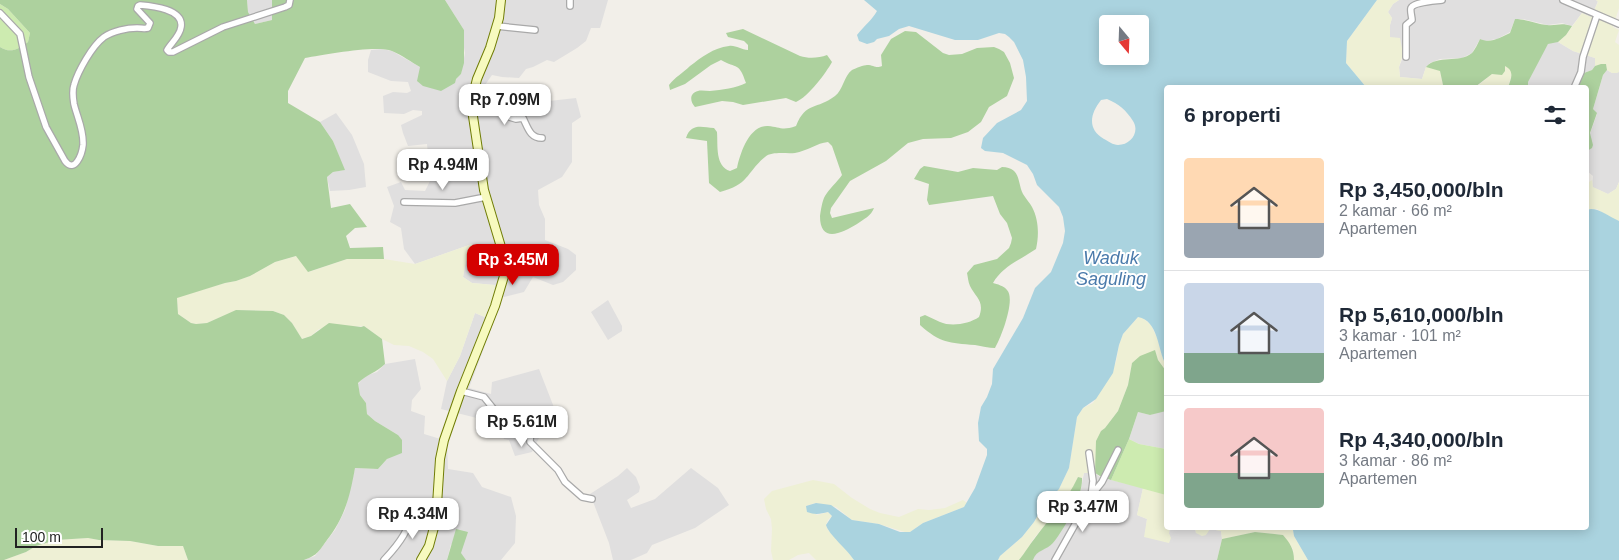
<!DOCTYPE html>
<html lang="id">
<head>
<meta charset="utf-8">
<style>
  :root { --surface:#fff; --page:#f2f2f3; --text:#1f2937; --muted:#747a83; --line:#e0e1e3; --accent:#d40000 }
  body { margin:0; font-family:Helvetica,sans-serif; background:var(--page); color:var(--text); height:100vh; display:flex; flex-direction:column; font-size:19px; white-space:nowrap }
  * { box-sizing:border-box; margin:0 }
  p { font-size:16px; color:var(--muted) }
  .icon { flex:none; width:28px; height:28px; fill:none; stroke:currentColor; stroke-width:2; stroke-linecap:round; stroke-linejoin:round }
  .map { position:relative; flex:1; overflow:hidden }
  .panel { position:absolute; left:1164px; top:85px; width:425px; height:445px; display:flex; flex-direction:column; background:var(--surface); border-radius:5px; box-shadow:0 2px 12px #0003 }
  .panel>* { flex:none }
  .needle { width:32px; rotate:161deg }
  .tools { position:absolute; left:1099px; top:15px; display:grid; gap:10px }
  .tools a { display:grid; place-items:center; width:50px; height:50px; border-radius:5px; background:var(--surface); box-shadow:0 2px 12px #0003; font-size:25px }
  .scale { position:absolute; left:15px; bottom:12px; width:88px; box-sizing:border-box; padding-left:5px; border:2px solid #222; border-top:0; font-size:14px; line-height:18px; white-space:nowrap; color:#222; -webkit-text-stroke:4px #fff; paint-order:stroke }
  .price { position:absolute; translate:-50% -42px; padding:0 11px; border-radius:10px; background:#fff; color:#222; font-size:16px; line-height:32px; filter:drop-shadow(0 1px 2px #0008) }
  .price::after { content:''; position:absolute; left:50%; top:30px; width:15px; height:11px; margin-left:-8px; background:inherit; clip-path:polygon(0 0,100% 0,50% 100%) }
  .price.on { background:var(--accent); color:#fff }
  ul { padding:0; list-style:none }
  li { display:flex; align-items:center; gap:15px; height:125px; padding:0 20px }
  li+li { border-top:1px solid var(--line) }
  li span { display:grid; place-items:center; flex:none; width:140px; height:100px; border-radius:5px; color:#555 }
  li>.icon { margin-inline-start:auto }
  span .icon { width:60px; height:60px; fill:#fffc; stroke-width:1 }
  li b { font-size:21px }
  h2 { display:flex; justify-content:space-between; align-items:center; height:60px; padding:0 20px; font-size:21px }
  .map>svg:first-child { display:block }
  .residential { fill:#e0dfdf }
  .farmland { fill:#eef0d5 }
  .grass { fill:#cdebb0 }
  .forest { fill:#add19e }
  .water { fill:#aad3df; fill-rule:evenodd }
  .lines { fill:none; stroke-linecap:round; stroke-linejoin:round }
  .street-casing { stroke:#a9a9a9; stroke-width:8 }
  .secondary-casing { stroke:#707d05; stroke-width:10 }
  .street { stroke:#fff; stroke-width:5.5 }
  .secondary { stroke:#f7fabf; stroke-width:8 }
  .labels { text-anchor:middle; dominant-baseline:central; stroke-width:4; stroke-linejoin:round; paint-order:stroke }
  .water-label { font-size:18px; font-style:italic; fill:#4a7aab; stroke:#fff }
</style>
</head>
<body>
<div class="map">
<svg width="1619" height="560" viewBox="0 0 1619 560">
  <rect width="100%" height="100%" fill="#f2efe9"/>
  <!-- residential -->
  <path class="residential" d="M247 0H272V20L255 24 248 12Z
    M445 0H608L600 28H591L586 41 577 48 554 62 547 60 533 67 526 69 519 78 502 77 492 75 485 85 493 88 500 98 513 105 576 98 581 117 572 123V162L562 177 538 190 539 205 545 219V240L568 249 576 255V270L563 282 553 285 533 277 524 292 504 297 495 292V285L472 283 463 277 466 260 472 244 415 264 404 249 401 228 390 222 394 206 387 187 401 182 405 190 425 191 430 181 447 175 444 169 433 164 428 154 427 144 408 146 403 133 401 125 422 115V111L413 110 404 114 384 113 383 96 393 92 407 93 411 91 408 82 391 81 368 72V60L371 50 381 49 392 51 420 67 456 79 461 74 465 53 463 42 464 30Z
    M1399 0H1596L1598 1 1591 18 1582 13 1572 26 1562 23 1548 25 1523 19H1515L1510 32 1497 39 1485 41 1480 39 1472 53 1462 58 1440 59 1430 63 1426 67 1422 79 1400 77 1399 67 1403 57 1390 37V25L1392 18 1388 12 1393 4Z
    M1553 42H1558L1573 51 1595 58V66L1592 70 1584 73 1578 87H1528V82L1539 59 1548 44Z
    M1607 70 1612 73 1619 72V182L1616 189 1608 194 1592 187 1593 176 1587 171 1589 167 1586 165 1587 151 1591 143 1590 134 1597 114 1593 109 1603 75Z
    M336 113 352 135 364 164 366 187 349 190 330 191 327 177 333 172 344 170 333 141 320 122Z
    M608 300 622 326V331L608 340 591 312Z
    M475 313 494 321 469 388 491 394 492 382 539 369 555 410 539 417 536 423 539 438 532 452 515 456 509 440 504 439 496 421 487 407 477 418 441 409 447 381 460 356Z
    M415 359 421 389 412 400 411 411 425 416 424 434 447 441 448 469 473 473 482 487 511 497 516 516 515 543 501 560H466L451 544 447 560H304L315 556 335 530 345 510 355 468 378 469 387 459 398 435 375 421 367 414 366 403 360 395 358 384 365 376 377 372 385 364Z
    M1164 410 1166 411V449L1139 444 1129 439 1138 412 1150 415Z
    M627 468 636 477 640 487 639 492 627 500 631 508 655 499 691 468 718 488 729 505 695 528 652 545 647 553 631 560H613L609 543 590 494 618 476Z
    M1084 473H1095L1100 477 1143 488 1137 515 1147 519 1145 537 1169 533 1170 528H1195L1196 533 1210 529 1221 531 1222 539 1217 560H1033L1034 555 1053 543 1068 519 1080 494Z"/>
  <!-- farmland -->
  <path class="farmland" d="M1377 0H1399L1393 4 1388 12 1392 18 1390 25V37L1400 38 1403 54 1399 67 1400 77 1422 79 1426 67 1435 69 1440 71 1443 85 1441 88 1366 87 1346 63 1347 41Z
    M1596 0H1619V8L1613 27 1619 30 1615 42 1619 45V72L1617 73H1612L1607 70 1606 64 1595 66V58L1573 51 1558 42 1566 35 1582 13 1591 17 1598 2Z
    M1505 65 1510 68 1512 73 1508 87 1475 88 1492 74H1497Z
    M1592 180 1593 187 1608 194 1616 189 1619 182V221L1608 217 1597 209 1586 210V181L1589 182Z
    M472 244 474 258 466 261 463 277 472 283 495 285V292L485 317 475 313 460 356 447 381 433 359 423 352 409 346 394 345 382 339 364 326 319 329 311 336 302 339 292 323 284 315 273 311 237 310 207 323 196 324 191 323 178 314 177 297 225 283 236 281 250 276 275 262 297 256 309 272 347 259H384L415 264Z
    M1138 317 1143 318 1151 325 1158 340 1162 356 1166 365V371L1158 360 1155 350 1132 363 1128 385 1118 411 1105 428 1101 431 1095 473H1084L1082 478 1078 477 1072 490 1061 506 1034 538 1026 551 1019 560H998L1000 556 1022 537 1034 522 1043 506 1059 489 1069 468 1077 417 1083 408 1093 403 1116 362 1119 345 1123 334Z
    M813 480 834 484 852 498 870 509 880 513 899 517 918 509 929 510 945 508 963 500 967 503 964 507 923 523 910 532H905L879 524 852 520 836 507 815 503 806 506 817 515 828 512 832 516 828 520 826 525 828 530 847 550 854 560H816L809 553 798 555 789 560H773L771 551 772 529 771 519 766 509 764 499 772 491Z
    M1143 488 1166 495V528H1170L1169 533 1171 538 1169 543 1144 537 1147 519 1137 515Z
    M1195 528H1295L1293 530 1294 536 1308 560H1294L1293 549 1283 535 1255 532 1222 539 1221 531 1210 529 1206 535 1202 536 1196 533Z
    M89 538 99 540 130 541 158 546H183L188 560H4L26 552 36 546 56 540Z"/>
  <!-- grass -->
  <path class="grass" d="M0 4 8 9 30 33 28 42C18 49 11 54 0 47Z
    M1129 439 1139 444 1166 449V495L1111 480Z"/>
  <!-- forest -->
  <path class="forest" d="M0 0H247L248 12 255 24 272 20V0H445L464 30V63L461 74 456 79 455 83 441 91 423 86 417 81 420 67C411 62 402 55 392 51 375 45 325 55 305 58L288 91V103L320 122 333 141 345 170 333 172 327 177 331 208 350 204 367 227 355 228 346 236 350 248 383 247 384 259H347L308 272 296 256 275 262 250 276 236 281 225 283 177 298 178 314 191 323 196 324 207 323 236 310 273 311 284 315 292 323 302 339 311 336 329 323 361 327 364 326 382 339 385 364C377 372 366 375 358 383L360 395 366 403 367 414 375 421 398 435 402 440V453L387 459 378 469 355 468C350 496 345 517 327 540 319 551 318 555 304 560H188L183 546H158L130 541 99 540 88 538 56 540 36 546 26 552 4 560H0V47C11 54 18 49 28 42L30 33 8 9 0 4Z
    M1515 19C1526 19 1536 24 1547 25 1558 26 1560 22 1572 26L1566 35 1558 42 1548 44 1528 82V87H1508C1511 79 1515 71 1505 66V71L1502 75 1492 74 1475 87H1441L1443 85 1440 71 1426 67C1438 54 1459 64 1472 53 1475 50 1478 43 1480 39 1491 44 1501 37 1510 33Z
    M743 29 800 56C809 59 819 58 827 55L832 62C826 73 808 97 796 102L786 98 743 105 733 102 722 101 695 107C690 102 689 93 698 91 701 90 706 91 710 91 722 90 736 88 746 83 739 62 737 69 721 60L711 65 685 84 670 90 669 85C675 77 683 73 690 66 702 57 713 48 729 46 736 45 741 50 748 50V45L744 41 728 37 726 33Z
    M905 31 916 32 943 53 949 55 962 54 977 48 994 47 999 49 1004 52 1010 63 1014 78 1007 96 989 107 981 122 968 132 951 138 923 139 908 143 886 161 850 181 831 208 830 213 832 218 874 208C871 216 864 219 857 224 842 233 820 244 820 216 821 210 822 201 825 196 829 189 837 182 842 175L832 146 828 142C817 143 807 151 795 153 786 154 772 151 765 157 746 173 749 185 720 192L709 183 707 141 686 138C691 123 701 127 714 128L717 132C718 146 715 166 730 171L737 168C740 154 749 125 768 126 780 127 782 131 796 126 806 101 817 110 835 96 843 90 844 76 852 70 856 68 864 65 867 65 874 65 876 69 882 66L881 55 891 39Z
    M1601 64H1606L1607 70 1603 75 1593 109 1597 113 1590 133 1593 145 1592 148 1587 151 1586 153V88L1578 87 1584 73 1592 70 1595 66Z
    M924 166 958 172 973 168 997 170 1002 167C1021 168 1017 181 1023 194 1026 199 1030 203 1032 207 1039 220 1039 236 1036 249 1020 260 1003 266 993 283 997 284 1004 286 1007 290 1016 299 1001 338 995 348 989 348 982 346 975 345 949 343 940 343 920 325V317L925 315C930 317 935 320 940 322 951 327 969 324 979 317 985 301 976 298 970 286 968 282 968 277 967 273L974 265 997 259 1009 248 1011 243 1012 238 1007 223 1000 214 993 196 929 205 927 200 929 184 914 179 920 169Z
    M1155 350 1158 360 1166 371V411L1150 415 1138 412 1129 439 1111 480 1100 476 1095 473 1096 441 1101 431 1105 428 1118 411 1128 385 1132 363 1140 356Z
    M1078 477 1082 478C1083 496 1065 528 1053 543 1047 550 1036 550 1033 560H1019C1025 553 1029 545 1035 538 1050 517 1067 501 1078 477Z
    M456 529 468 532 461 553 466 560H447Z
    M1255 532 1283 535C1290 543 1294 549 1294 560H1217L1222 539Z"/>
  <!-- water -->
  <path class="water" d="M864 0H1377L1347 41 1346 63 1366 87 1166 88V365C1157 349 1159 321 1138 317L1123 334 1119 345 1113 373 1096 399 1083 408 1077 417 1069 468 1059 489 1043 506 1034 522 1022 537 1000 556 998 560H854C847 549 829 535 826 525L832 516 828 512C820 514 815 515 807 512L806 506 816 503 831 505 852 520 879 524 900 532H910L923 523 964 507 975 488 987 455V449L979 441 978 423 981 407 987 397 992 384 993 369 1023 318 1035 288 1051 272 1063 243 1065 231 1063 217 1059 207 1037 185 1033 174 1027 165 1003 153 985 151 981 148 983 138 997 123 1021 110 1027 101 1026 77 1023 60 1014 42 1009 37 1005 34 999 33 978 40H955L909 26 899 29 889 36 877 39 874 42 867 44 859 41 857 35C864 26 872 20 877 11ZM1108 24H1140V56H1108ZM1107 99C1119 104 1126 110 1133 121 1140 132 1131 145 1118 145 1113 145 1108 141 1104 139 1087 129 1090 114 1101 100Z
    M1591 209C1600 209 1610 217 1619 221V560H1308L1294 536 1293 530 1295 528H1586V210Z"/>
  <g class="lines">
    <defs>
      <path id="street" d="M570 0V6
        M1563 0 1619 24
        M0 13 20 34 29 77 46 127 65 161C75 174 82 154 83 145 84 130 77 117 74 104 73 98 72 91 74 85 78 71 92 46 104 37 113 31 127 28 137 28 142 28 144 29 148 28L150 23 137 9 138 6 140 5C152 6 184 9 181 27 180 36 171 43 167 50L169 52H173L223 27 285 7 289 5 290 0
        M497 26 535 30
        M1406 57V25L1412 20C1412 17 1410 11 1411 8 1414 2 1435 1 1442 0
        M1574 88 1581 72 1583 57 1597 15
        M473 91 493 95 499 104 503 115 516 119 523 118C528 128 530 138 542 138
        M404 202 455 203 486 197
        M461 391 484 397 496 412 506 419H509L524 414 526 415 531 427 530 442 558 470 565 482 582 497 592 499
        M1089 453 1093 481 1091 496
        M384 560C400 543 410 529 414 506
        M1055 560 1091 496 1102 482 1118 450"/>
      <path id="secondary" d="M421 560 429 546 436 520 440 459 444 440 461 391 495 306 504 276V257L484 190 471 103 477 79 490 48 499 18 501 0"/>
    </defs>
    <!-- street casing -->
    <use href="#street" class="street-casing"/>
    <!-- secondary casing -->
    <use href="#secondary" class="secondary-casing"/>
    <!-- street -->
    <use href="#street" class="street"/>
    <!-- secondary -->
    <use href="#secondary" class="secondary"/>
  </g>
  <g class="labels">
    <!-- water labels -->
    <g class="water-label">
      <text x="1111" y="258">Waduk<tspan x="1111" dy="21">Saguling</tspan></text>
    </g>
  </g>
</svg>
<div class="tools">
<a><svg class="needle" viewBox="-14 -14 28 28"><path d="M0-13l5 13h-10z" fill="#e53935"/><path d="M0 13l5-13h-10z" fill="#747a83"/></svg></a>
</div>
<div class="scale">100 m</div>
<b class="price" style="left:505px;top:126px">Rp 7.09M</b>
<b class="price" style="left:443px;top:191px">Rp 4.94M</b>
<b class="price on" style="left:513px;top:286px">Rp 3.45M</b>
<b class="price" style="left:522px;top:448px">Rp 5.61M</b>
<b class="price" style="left:1083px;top:533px">Rp 3.47M</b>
<b class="price" style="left:413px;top:540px">Rp 4.34M</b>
<section class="panel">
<h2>6 properti<svg class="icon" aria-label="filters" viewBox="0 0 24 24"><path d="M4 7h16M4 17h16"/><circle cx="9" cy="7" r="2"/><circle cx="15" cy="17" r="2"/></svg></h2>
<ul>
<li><span style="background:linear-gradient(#ffd9b3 65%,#9aa5b1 0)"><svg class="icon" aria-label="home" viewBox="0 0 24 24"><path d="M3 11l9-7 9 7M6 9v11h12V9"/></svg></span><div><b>Rp 3,450,000/bln</b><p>2 kamar · 66 m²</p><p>Apartemen</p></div></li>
<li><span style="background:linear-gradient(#c9d6e8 70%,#7fa58c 0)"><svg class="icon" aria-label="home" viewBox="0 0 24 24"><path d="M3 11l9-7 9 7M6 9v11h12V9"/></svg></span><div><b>Rp 5,610,000/bln</b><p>3 kamar · 101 m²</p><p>Apartemen</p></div></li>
<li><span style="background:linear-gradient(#f6c9c9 65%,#7fa58c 0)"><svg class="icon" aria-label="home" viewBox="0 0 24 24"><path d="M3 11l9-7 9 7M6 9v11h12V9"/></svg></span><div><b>Rp 4,340,000/bln</b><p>3 kamar · 86 m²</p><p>Apartemen</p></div></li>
</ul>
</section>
</div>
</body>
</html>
